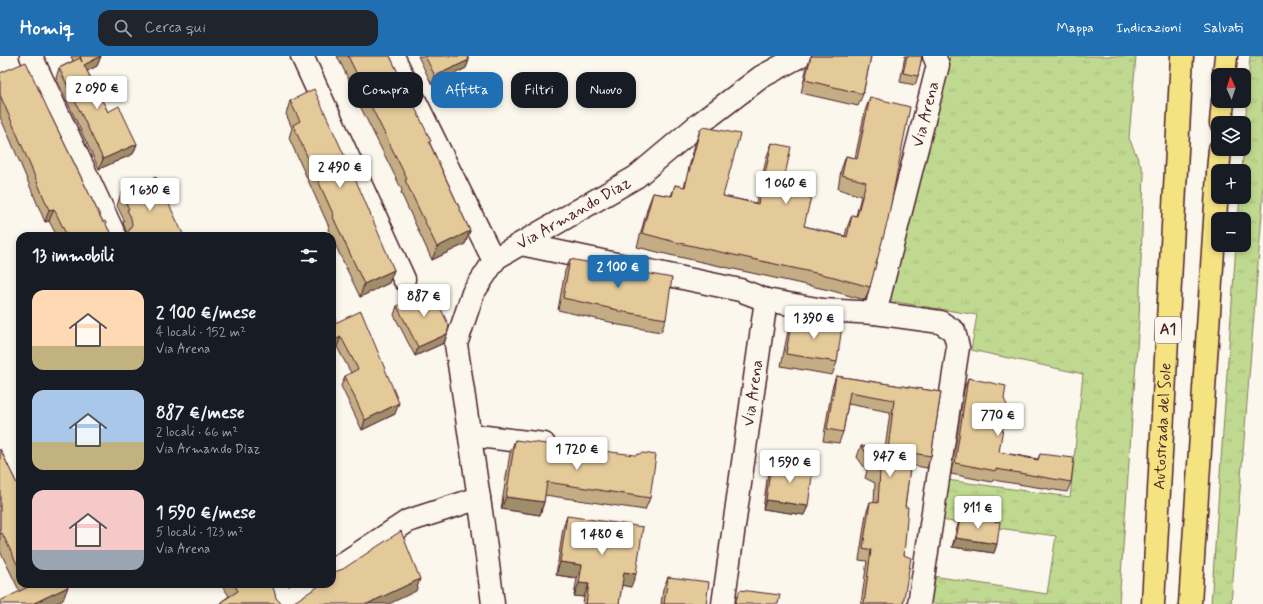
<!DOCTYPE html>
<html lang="it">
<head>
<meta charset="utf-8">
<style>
  :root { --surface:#171b24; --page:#20242c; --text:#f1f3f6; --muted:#9ea1a6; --accent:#1f6fb2 }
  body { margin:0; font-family:Mynerve,sans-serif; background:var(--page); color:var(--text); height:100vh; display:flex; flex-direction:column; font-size:15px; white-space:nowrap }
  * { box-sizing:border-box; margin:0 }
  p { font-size:13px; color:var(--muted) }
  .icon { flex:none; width:22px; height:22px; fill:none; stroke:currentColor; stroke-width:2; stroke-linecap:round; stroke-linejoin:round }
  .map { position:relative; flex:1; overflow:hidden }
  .details { position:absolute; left:16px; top:176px; width:320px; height:356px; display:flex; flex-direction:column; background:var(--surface); border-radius:12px; box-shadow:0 2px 6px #0003 }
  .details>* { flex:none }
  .guide { position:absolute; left:348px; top:16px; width:380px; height:36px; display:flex; gap:8px }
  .needle { width:26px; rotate:357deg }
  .controls { position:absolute; left:1211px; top:12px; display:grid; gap:8px }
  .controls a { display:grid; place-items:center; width:40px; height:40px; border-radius:8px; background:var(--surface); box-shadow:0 2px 6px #0003; font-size:20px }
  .price { position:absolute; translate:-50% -34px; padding:0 9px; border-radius:4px; background:#fff; color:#222; font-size:13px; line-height:26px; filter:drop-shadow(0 1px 2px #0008) }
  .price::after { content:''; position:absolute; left:50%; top:24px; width:12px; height:9px; margin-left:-6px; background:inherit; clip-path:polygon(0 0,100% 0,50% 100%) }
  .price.on { background:var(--accent); color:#fff }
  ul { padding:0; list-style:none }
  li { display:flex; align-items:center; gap:12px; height:100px; padding:0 16px }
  li span { display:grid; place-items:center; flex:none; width:112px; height:80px; border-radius:12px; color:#555 }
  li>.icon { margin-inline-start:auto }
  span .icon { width:48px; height:48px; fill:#fffc; stroke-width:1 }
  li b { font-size:17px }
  h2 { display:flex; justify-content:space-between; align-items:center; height:48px; padding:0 16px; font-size:17px }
  .tag { padding:0 14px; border-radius:12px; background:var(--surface); box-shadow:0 2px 6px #0003; font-size:14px; line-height:36px }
  .tag.on { background:var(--accent); color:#fff }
  header { display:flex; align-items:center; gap:24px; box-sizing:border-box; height:56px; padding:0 20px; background:var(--accent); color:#fff }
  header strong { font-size:19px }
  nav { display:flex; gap:22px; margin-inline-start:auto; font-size:14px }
  .search { width:280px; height:36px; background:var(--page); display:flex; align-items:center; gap:10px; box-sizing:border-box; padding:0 14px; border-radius:12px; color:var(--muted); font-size:15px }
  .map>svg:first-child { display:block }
  .grass { fill:url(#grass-tufts); stroke:#857c5e }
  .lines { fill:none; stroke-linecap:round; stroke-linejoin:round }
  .minor-casing { stroke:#4a1f2b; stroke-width:25 }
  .motorway-casing { stroke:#4a1f2b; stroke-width:25 }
  .minor { stroke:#fbf7ec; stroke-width:22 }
  .motorway { stroke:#f5e382; stroke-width:22 }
  .wall { fill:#c4ad84; stroke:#4a1f2b }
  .shaded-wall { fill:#a08d6b; stroke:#4a1f2b }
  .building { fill:#e4c999; stroke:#4a1f2b }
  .labels { text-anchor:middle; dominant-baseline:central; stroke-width:3; stroke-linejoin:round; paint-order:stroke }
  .shield { fill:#fbf7ec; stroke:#7f6065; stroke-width:1 }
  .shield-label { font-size:15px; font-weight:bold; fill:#4a1f2b }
  .street-label { font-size:16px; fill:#4a1f2b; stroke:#fbf7ec }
</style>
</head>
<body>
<header>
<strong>Homiq</strong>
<div class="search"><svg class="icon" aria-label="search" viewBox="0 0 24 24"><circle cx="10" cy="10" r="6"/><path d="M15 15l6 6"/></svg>Cerca qui</div>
<nav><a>Mappa</a><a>Indicazioni</a><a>Salvati</a></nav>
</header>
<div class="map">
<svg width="1263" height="548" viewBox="0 0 1263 548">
  <defs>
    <pattern id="grass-tufts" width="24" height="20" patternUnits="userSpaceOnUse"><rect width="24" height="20" fill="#c0d990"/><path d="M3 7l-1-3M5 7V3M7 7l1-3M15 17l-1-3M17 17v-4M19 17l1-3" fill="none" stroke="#a6ba7c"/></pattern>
  </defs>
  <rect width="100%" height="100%" fill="#fbf7ec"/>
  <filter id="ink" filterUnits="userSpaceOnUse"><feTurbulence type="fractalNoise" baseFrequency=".025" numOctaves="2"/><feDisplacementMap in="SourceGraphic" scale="8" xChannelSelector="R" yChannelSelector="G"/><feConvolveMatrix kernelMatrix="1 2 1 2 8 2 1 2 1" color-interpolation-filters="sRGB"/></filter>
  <g filter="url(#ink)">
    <!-- grass -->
    <path class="grass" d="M950 0H1136L1129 82 1144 117 1139 264 1119 548H928L933 520 1047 538 1056 480 940 464 947 424 1070 441 1083 318 971 294 977 259 890 245Z
      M1250 0H1263V145L1231 548H1211L1236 189H1244V163H1238L1240 141H1244V115H1242Z"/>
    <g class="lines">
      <defs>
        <g id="minor">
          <path d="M31 0 115 180"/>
          <path d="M302 0 404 223"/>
          <path d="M393 0 494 205"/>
          <path d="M521 188 740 234 766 244 823 254 875 257 940 266 954 275 958 291 919 548"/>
          <path id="s1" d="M875 257 938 9 934 0"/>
          <path d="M470 379 544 388"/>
          <path d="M332 515 408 465 479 442"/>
          <path d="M275 528 284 547"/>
          <path d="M282 548 313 528"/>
          <path id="s2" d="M493 548 483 469 456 288 473 237 496 202 636 121 698 69 761 21 800 0"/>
          <path id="s3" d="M723 548 766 244"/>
        </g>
        <g id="motorway">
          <path d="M1224 19 1226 0"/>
          <path d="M1221 67 1223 45"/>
          <path d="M1218 115 1220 93"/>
          <path id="s4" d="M1153 548 1182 0"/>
          <path d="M1190 548 1218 118"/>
        </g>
      </defs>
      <!-- minor casing -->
      <use href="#minor" class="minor-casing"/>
      <!-- motorway casing -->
      <use href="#motorway" class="motorway-casing"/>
      <!-- minor -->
      <use href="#minor" class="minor"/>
      <!-- motorway -->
      <use href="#motorway" class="motorway"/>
    </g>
    <!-- wall -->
    <path class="wall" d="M71 0H101L97 10 87 15 108 56 137 88 133 98 99 113 56 22 59 12 73 5Z
      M337 0H390L470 175 465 188 432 204 401 137 402 134 359 48 360 46Z
      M418 0H467L469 4 466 12 432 29Z
      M811 0H871L863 38 858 50 801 37 807 10Z
      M905 0H922L918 20 915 29 900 26Z
      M0 17 49 56 103 166 112 178 118 180H57L49 165 45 166 10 83 0 61Z
      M870 41V231L865 244 829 234 670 199 637 191 648 150 653 137 671 140 675 129 684 131 695 88 700 74 723 140 756 147 767 100 772 87 782 133 804 170 845 180 847 172 852 159 856 160 861 140 838 133 841 114 846 100 855 102 865 55Z
      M290 45 394 214 389 227 360 241 332 182V180H331L328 173 329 171 289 82 292 72 286 58Z
      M121 137 184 180 124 179 127 177 126 175 123 167 124 164 117 150Z
      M570 203 666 263 661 276 613 268 614 267 558 254 565 215Z
      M332 221 335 267 395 358 362 374 341 330 345 320 351 317 337 291 332 294Z
      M397 250 444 287 415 300 394 259Z
      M792 262 837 306 832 319 781 310 788 275Z
      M836 320 941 336 931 400 927 412 910 409 905 451 904 499 903 548H861L867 505 859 504 866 458 870 446 874 447 875 427 865 422 867 415 857 401 861 390 885 393 890 356 848 348 843 376 839 387 823 385 832 332Z
      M968 322 1004 343 999 396 1038 403 1040 398 1071 426 1067 436 993 424 992 426 951 418 964 333Z
      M515 384 650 442 645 454 545 439 544 446 540 459 501 453 510 397Z
      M0 393 20 434V528H66L63 544 20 536 0 495Z
      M771 407 808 450 804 459 763 453 768 416Z
      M961 459 997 488 994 497 952 491 958 468Z
      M567 460 631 531 622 529 619 548H583L584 541 574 540 577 522 556 519 563 472Z
      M668 521 706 548H661L663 533Z
      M221 528H271L276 542 281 548H220L221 546 229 540Z"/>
    <!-- shaded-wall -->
    <path class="shaded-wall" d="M101 0 97 10 80 19 84 9Z
      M469 4 466 12 432 29 435 20Z
      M137 88 133 98 99 113 103 103Z
      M54 153 49 165 45 166 49 154Z
      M470 175 465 188 432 204 437 191Z
      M394 214 389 227 360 241 364 228Z
      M447 278 444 287 415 300 418 291Z
      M341 281 337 291 332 294V285Z
      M399 347 395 358 362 374 365 364Z
      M506 441 544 446 540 459 501 453Z
      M766 444 808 450 804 459 763 453Z
      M956 482 997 488 994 497 952 491Z
      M560 506 582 509 577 522 556 519Z
      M624 516 636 518 631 531 620 529Z
      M420 523 416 535 389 548H367Z
      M579 527 589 528 584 541 574 540Z
      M68 531 63 544 54 548H32Z"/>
    <!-- building -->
    <path class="building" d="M80 0H101L84 9 108 56 119 50 137 88 103 103 59 12 80 2 82 6Z
      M348 0H390L431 85 429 86 470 175 437 191 405 124 407 123 364 36 365 35Z
      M425 0H467L469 4 435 20Z
      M811 0H871L863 38 805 24Z
      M907 0H922L918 20 903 17Z
      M26 6 49 56 103 166 105 165 108 173 112 178 118 180H67L54 153 49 154 14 71 0 39V17Z
      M314 33 361 136 394 214 364 228 333 161 334 160 293 69 300 65 290 45Z
      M870 41 910 51 888 163 870 231 834 221 675 186 642 177 653 137 672 140 675 129 685 131 700 74 704 71 740 78 723 140 758 148 772 87 791 91 782 133 811 141 804 170 847 181 852 159 857 160 866 126 842 119 846 100 857 103Z
      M156 121 184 180H118L124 179 129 175 132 169 131 162 127 154 129 153 121 137Z
      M570 203 672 222 666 263 618 255V254L563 242Z
      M332 221 335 224V267L361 255 399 347 365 364 345 320 358 313 341 281 332 285Z
      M432 234 449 270 447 278 418 291 397 250Z
      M792 262 842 270 837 306 786 298Z
      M836 320 941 336 931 400 912 397 905 451H908L904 499 911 502 903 548H864L871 494 863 492 870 446 878 447 880 416 870 411 871 403 861 390 888 394 894 344 850 336 843 376 827 373Z
      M968 322 1006 330 1004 343 1007 349 1001 372H1003L999 396 1038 404 1040 398 1074 402 1071 426 996 413V415L955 407Z
      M515 384 635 399 643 397 656 399 650 442 547 426 544 446 506 441Z
      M0 393 20 434V514L2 477 0 478Z
      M771 407 813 413 808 450 766 444Z
      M961 459 1000 466 997 488 956 482Z
      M567 460 643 471 636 518 624 516 619 548H586L589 528 579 527 582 509 560 506Z
      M401 475 420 523 367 548H287L294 546 322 528H332V518L337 515 343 513Z
      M668 521 709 526 706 548H664Z
      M27 528H66L68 531 32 548H0V545L28 531Z
      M234 528H271L274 534 276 542 280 546 281 548H222L221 546 238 535Z
      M740 534 780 539 778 548H736V544Z"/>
  </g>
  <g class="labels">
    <!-- shield labels -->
    <rect class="shield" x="1155" y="261" width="26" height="26" rx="3"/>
    <g class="shield-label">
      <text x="1168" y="274">A1</text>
    </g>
    <!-- street labels -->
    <g class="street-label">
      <text stroke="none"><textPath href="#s1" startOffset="205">Via Arena</textPath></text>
      <text stroke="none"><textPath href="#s2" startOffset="448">Via Armando Diaz</textPath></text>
      <text stroke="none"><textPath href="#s3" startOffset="213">Via Arena</textPath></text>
      <text stroke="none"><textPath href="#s4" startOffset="178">Autostrada del Sole</textPath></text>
    </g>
  </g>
</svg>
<div class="controls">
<a><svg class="needle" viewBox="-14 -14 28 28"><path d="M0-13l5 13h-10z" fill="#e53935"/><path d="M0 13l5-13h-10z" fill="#9ea1a6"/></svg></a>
<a><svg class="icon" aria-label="layers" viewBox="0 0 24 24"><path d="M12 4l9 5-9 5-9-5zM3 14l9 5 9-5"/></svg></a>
<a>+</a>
<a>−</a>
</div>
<b class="price" style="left:97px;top:54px">2 090 €</b>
<b class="price" style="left:340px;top:133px">2 490 €</b>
<b class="price" style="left:786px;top:149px">1 060 €</b>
<b class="price" style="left:150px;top:156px">1 630 €</b>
<b class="price on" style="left:618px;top:233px">2 100 €</b>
<b class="price" style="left:424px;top:262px">887 €</b>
<b class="price" style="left:814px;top:284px">1 390 €</b>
<b class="price" style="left:998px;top:381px">770 €</b>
<b class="price" style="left:577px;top:415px">1 720 €</b>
<b class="price" style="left:890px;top:422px">947 €</b>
<b class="price" style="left:790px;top:428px">1 590 €</b>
<b class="price" style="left:978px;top:474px">911 €</b>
<b class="price" style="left:602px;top:500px">1 480 €</b>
<div class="guide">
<a class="tag">Compra</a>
<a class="tag on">Affitta</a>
<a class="tag">Filtri</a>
<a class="tag">Nuovo</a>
</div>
<section class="details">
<h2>13 immobili<svg class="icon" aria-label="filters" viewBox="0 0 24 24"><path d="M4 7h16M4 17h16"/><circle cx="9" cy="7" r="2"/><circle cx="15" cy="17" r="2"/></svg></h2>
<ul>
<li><span style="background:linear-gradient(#ffd9b3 70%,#c2b280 0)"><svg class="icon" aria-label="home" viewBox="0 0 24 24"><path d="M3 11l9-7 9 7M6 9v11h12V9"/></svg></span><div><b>2 100 €/mese</b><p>4 locali · 152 m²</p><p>Via Arena</p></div></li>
<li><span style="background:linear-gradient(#a9c7e8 65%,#c2b280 0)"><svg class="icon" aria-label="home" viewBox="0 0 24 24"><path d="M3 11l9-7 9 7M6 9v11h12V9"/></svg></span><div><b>887 €/mese</b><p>2 locali · 66 m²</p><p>Via Armando Diaz</p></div></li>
<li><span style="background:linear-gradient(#f6c9c9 75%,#9aa5b1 0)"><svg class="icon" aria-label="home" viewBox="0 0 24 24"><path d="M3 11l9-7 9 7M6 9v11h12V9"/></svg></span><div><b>1 590 €/mese</b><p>5 locali · 123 m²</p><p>Via Arena</p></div></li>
</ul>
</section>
</div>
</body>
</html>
